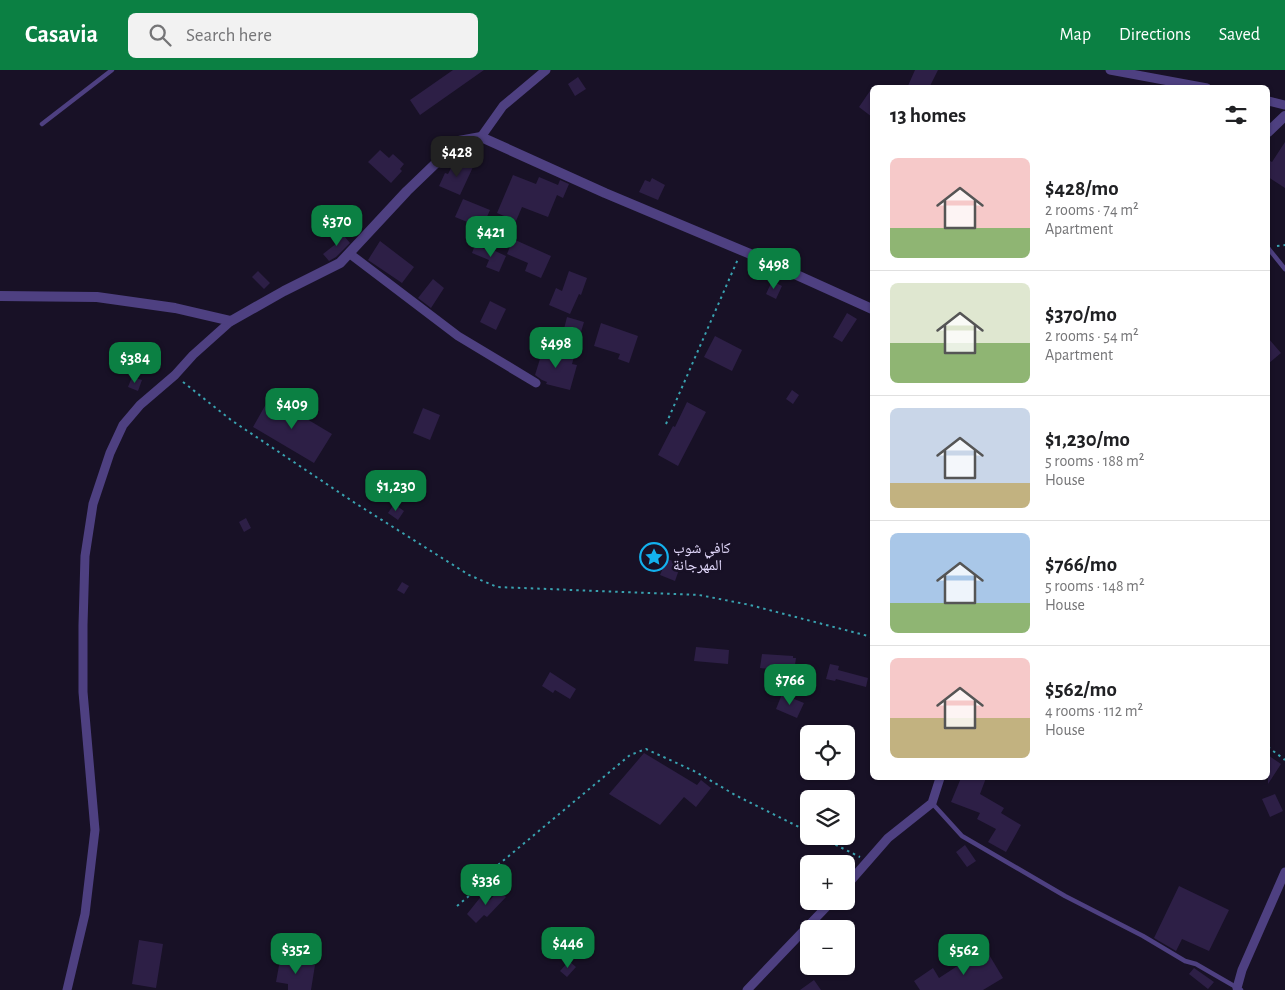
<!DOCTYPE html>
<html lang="en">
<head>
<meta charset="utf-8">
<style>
  :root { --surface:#fff; --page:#f2f2f2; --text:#202124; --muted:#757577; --line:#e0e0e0; --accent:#0b8043 }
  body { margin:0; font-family:"Alegreya Sans","Noto Naskh Arabic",sans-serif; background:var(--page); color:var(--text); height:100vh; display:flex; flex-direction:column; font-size:19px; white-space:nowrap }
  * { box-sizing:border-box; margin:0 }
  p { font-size:16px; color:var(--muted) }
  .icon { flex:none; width:28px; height:28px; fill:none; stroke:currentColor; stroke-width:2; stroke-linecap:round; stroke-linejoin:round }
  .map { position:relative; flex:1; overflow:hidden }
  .side { position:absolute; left:870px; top:15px; width:400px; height:695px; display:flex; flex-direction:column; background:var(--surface); border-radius:8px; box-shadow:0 1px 4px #0004 }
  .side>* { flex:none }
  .controls { position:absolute; left:800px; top:655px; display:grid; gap:10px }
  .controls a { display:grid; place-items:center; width:55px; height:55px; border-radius:8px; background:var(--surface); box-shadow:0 1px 4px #0004; font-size:25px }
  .price { position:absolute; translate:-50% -42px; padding:0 11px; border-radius:10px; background:var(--accent); color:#fff; font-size:16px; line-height:32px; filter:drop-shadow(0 1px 2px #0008) }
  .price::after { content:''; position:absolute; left:50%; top:30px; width:15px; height:11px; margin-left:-8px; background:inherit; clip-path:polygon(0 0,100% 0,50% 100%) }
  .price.active { background:#222; color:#fff }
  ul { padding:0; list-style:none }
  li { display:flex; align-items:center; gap:15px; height:125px; padding:0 20px }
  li+li { border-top:1px solid var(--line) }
  li span { display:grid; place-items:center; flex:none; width:140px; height:100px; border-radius:8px; color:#555 }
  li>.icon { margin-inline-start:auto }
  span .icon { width:60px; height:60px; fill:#fffc; stroke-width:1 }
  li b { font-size:21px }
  h2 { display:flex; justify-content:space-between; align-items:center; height:60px; padding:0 20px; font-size:21px }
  header { display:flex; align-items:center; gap:30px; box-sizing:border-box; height:70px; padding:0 25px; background:var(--accent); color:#fff }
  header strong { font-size:24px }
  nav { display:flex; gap:28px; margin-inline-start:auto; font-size:18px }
  .search { width:350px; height:45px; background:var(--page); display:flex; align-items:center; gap:12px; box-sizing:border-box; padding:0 18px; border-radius:8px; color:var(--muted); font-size:19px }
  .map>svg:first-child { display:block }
  .building { fill:#2d1f46 }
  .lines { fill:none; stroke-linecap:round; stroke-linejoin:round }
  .path { stroke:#39a2b0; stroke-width:2; stroke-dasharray:2.5 4; stroke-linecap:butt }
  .service { stroke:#4e4081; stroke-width:4.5 }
  .minor { stroke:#4e4081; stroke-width:9 }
  .tertiary { stroke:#4e4081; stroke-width:10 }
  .labels { text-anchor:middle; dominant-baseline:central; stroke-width:5; stroke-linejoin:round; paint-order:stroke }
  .poi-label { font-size:15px; fill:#e3d9fc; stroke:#181126; text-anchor:start }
</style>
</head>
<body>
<header>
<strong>Casavia</strong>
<div class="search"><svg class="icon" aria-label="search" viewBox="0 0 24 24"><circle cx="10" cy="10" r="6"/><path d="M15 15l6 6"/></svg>Search here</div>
<nav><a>Map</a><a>Directions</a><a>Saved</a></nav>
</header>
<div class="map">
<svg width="1285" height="920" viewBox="0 0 1285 920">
  <rect width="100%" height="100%" fill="#181126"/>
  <!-- building -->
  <path class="building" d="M453 0H484L420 45 410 30Z
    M915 0H938L929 18H907Z
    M578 7 586 19 575 26 568 14Z
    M872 18V47L859 37Z
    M1285 72V118L1268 107V96L1270 91 1272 92Z
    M380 80 389 88 393 84 404 94 400 99 402 101 391 113 368 92Z
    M457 90 473 97 460 125 439 116 445 103 448 104 451 98 453 99Z
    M513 105 536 114 539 107 558 115 560 110 569 114 563 128 557 125 548 147 522 137 516 151 497 143Z
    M652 108 665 115 658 130 639 122 645 110 650 112Z
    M463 129 490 140 482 158 455 147Z
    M340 161 350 173 336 187 329 191 323 184 337 173 332 168Z
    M513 169 551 186 541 208 525 201 528 193 507 184Z
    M380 171 414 197 402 213 368 190Z
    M475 175 492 182 493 180 506 186 499 202 486 197 489 190 472 183Z
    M258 201 270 213 264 219 252 207Z
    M569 201 587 208 581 225 579 224 570 244 549 235 556 218 562 221Z
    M433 209 444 218 431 238 418 228Z
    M772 211 782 216 776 229 766 224Z
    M490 231 506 239 496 260 480 252Z
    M847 243 857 249 842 272 833 267Z
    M567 247 584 252 578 272 562 267Z
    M601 253 638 266 629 293 618 289 620 284 594 276Z
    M715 266 742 280 732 301 704 287Z
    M1268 268 1281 283 1268 294Z
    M543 279 574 287 572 294 577 295 570 320 546 314 547 312 542 310 535 305Z
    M132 307 142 310 138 321 128 317Z
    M792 320 799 325 793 334 786 329Z
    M270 327 332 364 314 393 253 357Z
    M687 332 706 342 678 396 658 385 673 356 675 357Z
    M423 338 440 345 430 370 413 363Z
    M394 434 404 441 398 450 388 443Z
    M246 448 251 458 244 462 239 452Z
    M667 489 681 494 675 511 660 505Z
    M402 512 409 516 404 524 397 520Z
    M696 577 729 580 728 594 694 591Z
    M762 584 793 586V588H796L794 602 760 598Z
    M830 594 839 596 838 600 868 608 866 617 836 609 835 611 826 609Z
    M550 602 576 619 570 629 555 620 553 623 542 616Z
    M782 624 804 633 797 648 776 639Z
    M644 683 697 715 701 710 711 718 696 737 684 727 660 755 609 724Z
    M1268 685 1281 694 1268 714Z
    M961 708H986L980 724 1004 738 1001 743 1021 755 1006 782 988 772 996 759 977 749 980 743 951 732Z
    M1275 724 1283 741 1270 747 1262 729Z
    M965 775 976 791 967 797 956 782Z
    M1179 816 1229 840 1209 881 1182 869 1176 881 1154 868Z
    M499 820 506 827 487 847 484 845 476 853 467 844 483 824 490 830Z
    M139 870 163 874 156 918 132 914Z
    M985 878 1003 908 983 920H920L914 911 933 898 939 908Z
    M280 890 315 895 311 920H288V914L276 912Z
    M569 891 576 897 567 907 560 901Z
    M1194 898 1214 912 1208 919 1189 904Z
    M814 910 821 920H800Z"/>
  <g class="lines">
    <!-- path -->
    <path class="path" d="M1277 176 1285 175
      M183 312 231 350 355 433 469 505 497 517 699 525 750 535 872 567
      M666 354 738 189
      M1268 677 1285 690
      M818 766 860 787
      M457 836 482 815 492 800 630 685 646 679 694 701 737 726 809 762"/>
    <!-- service -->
    <path class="service" d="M42 54 112 0
      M1268 178 1285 199
      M932 733 962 766 1065 826 1143 866 1185 891 1196 894 1241 920"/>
    <!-- minor -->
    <path class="minor" d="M1110 0 1207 18
      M1268 31 1285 35
      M481 67 503 36 546 0
      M350 184 458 266 536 313
      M846 816 888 768 932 733 940 708
      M1237 918 1242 900 1285 802
      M67 920 85 844 95 760 83 622V555L85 486 93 434 110 383 123 355 140 335 175 305 193 285 231 251
      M747 920 832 831"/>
    <!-- tertiary -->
    <path class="tertiary" d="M1268 62 1285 46
      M0 226 97 227 175 238 231 251 284 221 340 193 407 121 459 71 481 67 605 123 748 183 872 239"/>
  </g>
  <!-- icons -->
  <defs>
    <symbol id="sight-ring" viewBox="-11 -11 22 22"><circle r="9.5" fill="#181126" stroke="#13b1ee" stroke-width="1.5"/><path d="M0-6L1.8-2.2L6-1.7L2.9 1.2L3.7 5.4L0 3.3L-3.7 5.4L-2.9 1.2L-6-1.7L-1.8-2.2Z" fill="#13b1ee"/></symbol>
  </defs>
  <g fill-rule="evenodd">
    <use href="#sight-ring" x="638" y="471" width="32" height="32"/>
  </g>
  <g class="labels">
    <!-- poi labels -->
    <g class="poi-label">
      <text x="673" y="478">كافي شوب<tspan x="673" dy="17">المهرجانة</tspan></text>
    </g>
  </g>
</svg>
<div class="controls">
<a><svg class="icon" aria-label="locate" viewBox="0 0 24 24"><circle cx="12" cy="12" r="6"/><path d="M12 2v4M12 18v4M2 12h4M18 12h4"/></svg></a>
<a><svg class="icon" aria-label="layers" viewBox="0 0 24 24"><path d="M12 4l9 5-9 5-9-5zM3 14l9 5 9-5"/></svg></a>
<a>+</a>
<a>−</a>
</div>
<b class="price active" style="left:457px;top:108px">$428</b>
<b class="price" style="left:337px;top:177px">$370</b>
<b class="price" style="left:491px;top:188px">$421</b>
<b class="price" style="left:774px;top:220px">$498</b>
<b class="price" style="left:556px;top:299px">$498</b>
<b class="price" style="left:135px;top:314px">$384</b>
<b class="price" style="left:292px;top:360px">$409</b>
<b class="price" style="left:396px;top:442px">$1,230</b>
<b class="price" style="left:790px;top:636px">$766</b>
<b class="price" style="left:486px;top:836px">$336</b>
<b class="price" style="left:568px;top:899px">$446</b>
<b class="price" style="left:296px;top:905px">$352</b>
<b class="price" style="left:964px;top:906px">$562</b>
<section class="side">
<h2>13 homes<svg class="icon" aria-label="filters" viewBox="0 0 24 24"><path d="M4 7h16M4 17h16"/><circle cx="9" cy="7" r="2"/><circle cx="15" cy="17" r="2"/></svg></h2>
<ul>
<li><span style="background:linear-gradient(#f6c9c9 70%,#8fb573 0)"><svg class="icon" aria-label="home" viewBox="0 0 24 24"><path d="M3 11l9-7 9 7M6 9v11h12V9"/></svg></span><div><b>$428/mo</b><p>2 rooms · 74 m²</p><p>Apartment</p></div></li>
<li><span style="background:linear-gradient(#dfe7d0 60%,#8fb573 0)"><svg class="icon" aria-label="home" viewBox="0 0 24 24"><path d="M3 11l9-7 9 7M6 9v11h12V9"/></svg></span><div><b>$370/mo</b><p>2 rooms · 54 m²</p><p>Apartment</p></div></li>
<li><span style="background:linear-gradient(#c9d6e8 75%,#c2b280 0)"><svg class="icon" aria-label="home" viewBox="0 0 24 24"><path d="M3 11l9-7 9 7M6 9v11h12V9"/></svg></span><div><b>$1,230/mo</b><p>5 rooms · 188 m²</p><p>House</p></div></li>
<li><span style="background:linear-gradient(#a9c7e8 70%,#8fb573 0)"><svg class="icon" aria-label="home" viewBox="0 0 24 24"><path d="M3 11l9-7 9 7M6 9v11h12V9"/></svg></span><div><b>$766/mo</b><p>5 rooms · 148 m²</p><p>House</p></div></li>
<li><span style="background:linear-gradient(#f6c9c9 60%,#c2b280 0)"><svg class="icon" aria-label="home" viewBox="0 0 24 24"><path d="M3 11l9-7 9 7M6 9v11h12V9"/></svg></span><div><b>$562/mo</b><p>4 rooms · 112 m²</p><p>House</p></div></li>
</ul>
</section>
</div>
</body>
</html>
